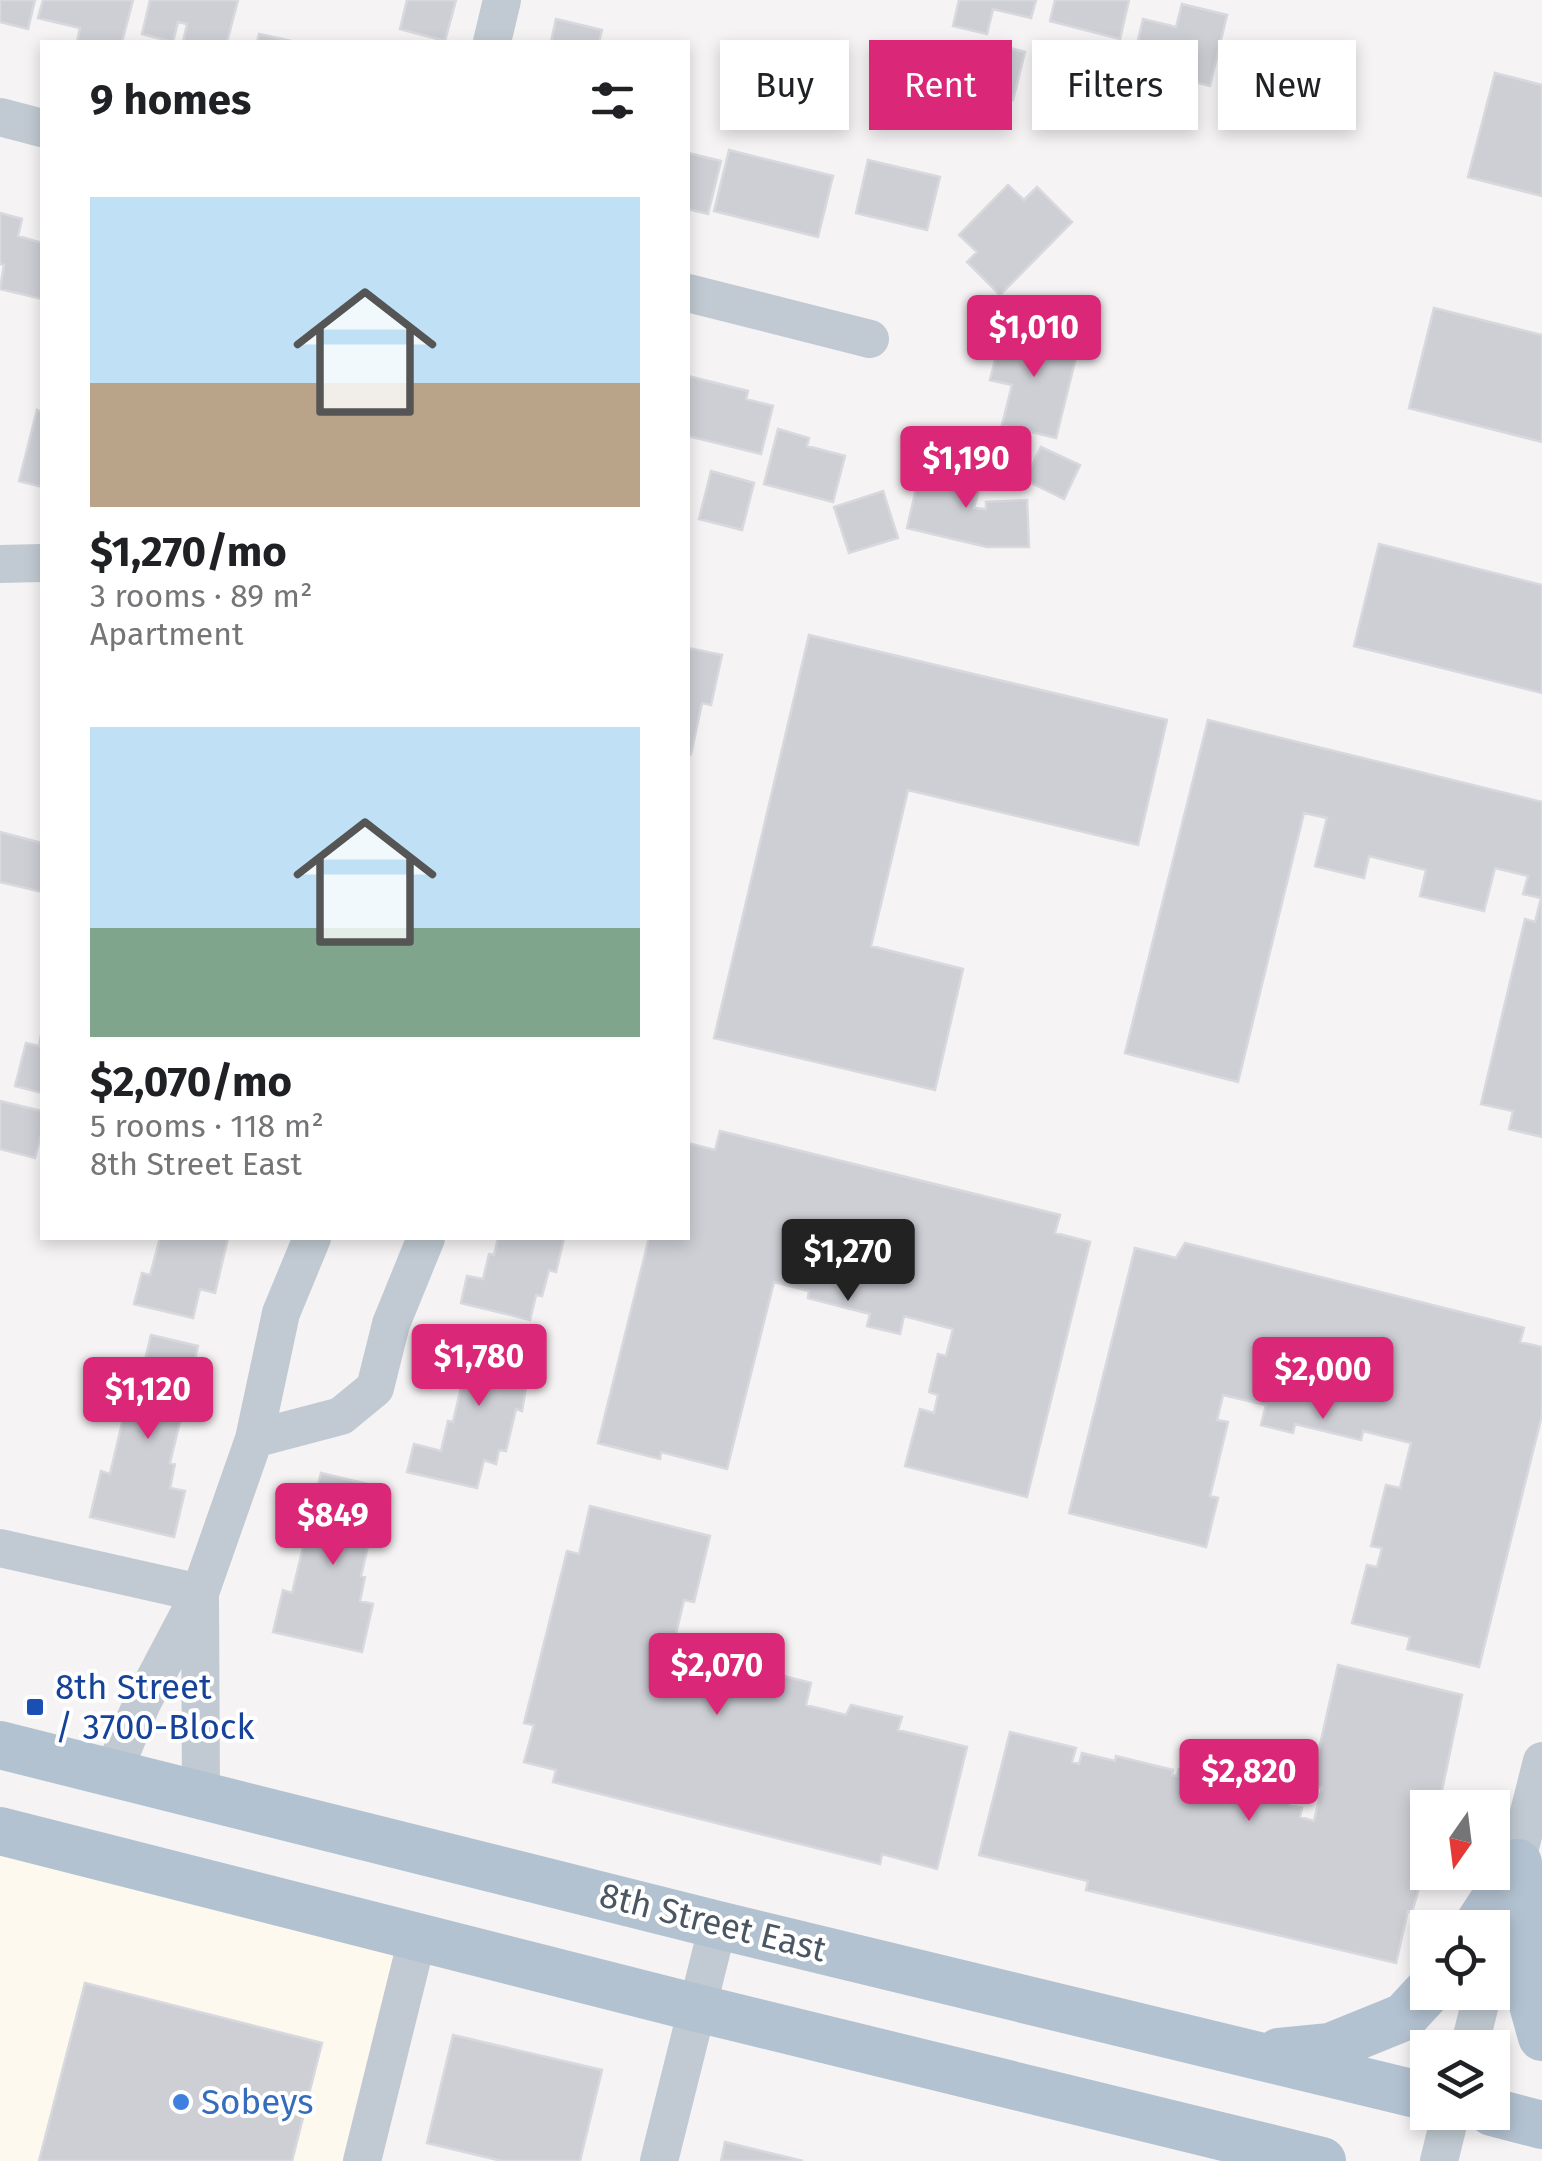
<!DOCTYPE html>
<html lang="en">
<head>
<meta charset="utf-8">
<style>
  :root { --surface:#fff; --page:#f6f6f6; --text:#202124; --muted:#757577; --accent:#db2777 }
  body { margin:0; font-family:"Fira Sans",sans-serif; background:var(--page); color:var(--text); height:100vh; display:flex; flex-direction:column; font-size:38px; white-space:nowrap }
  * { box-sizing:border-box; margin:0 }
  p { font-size:32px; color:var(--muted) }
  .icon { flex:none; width:55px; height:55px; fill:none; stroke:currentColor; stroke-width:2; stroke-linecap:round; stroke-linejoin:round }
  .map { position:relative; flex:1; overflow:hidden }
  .panel { position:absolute; left:40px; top:40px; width:650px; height:1200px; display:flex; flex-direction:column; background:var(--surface); border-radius:0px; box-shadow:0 5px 15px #0003 }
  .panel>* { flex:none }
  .guide { position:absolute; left:720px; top:40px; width:670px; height:90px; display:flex; gap:20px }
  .needle { width:65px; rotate:194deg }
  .buttons { position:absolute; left:1410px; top:1790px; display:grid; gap:20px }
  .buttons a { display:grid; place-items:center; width:100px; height:100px; border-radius:0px; background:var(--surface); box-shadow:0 5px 15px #0003; font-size:50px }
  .price { position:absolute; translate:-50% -85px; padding:0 22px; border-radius:10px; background:var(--accent); color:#fff; font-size:32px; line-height:65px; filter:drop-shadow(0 2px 5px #0008) }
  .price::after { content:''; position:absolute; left:50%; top:60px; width:30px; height:22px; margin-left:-15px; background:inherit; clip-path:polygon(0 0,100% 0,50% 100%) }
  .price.on { background:#222; color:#fff }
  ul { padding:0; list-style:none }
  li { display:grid; align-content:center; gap:20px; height:530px; padding:0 50px }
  li span { display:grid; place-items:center; height:310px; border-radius:0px; color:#555 }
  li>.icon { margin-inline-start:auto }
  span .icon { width:180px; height:180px; fill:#fffc; stroke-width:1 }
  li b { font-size:42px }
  h2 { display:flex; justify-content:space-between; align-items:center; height:120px; padding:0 50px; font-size:42px }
  .tag { padding:0 35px; border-radius:0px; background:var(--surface); box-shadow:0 5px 15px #0003; font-size:35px; line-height:90px }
  .tag.on { background:var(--accent); color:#fff }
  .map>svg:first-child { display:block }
  .commercial { fill:#fdf9ef }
  .building { fill:#cdcfd5; stroke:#d7d9de; stroke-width:2.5 }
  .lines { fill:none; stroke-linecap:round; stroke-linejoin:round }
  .minor { stroke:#c1cad2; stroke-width:38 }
  .major { stroke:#b3c2d1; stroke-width:48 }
  .transit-dot { fill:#1a4fb4; stroke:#fff; stroke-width:4 }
  .shop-dot { fill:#3f7fe0; stroke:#fff; stroke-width:4 }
  .labels { text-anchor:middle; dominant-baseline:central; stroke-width:8; stroke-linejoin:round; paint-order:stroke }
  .transit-label { font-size:35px; fill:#164399; stroke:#fff; text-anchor:start }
  .street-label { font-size:35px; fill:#4a5661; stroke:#fff }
  .shop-label { font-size:35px; fill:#366cbe; stroke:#fff; text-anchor:start }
</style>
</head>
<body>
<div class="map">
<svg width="1542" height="2161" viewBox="0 0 1542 2161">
  <rect width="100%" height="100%" fill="#f5f3f3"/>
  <!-- commercial -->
  <path class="commercial" d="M0 1831 418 1935 362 2161H0Z"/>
  <!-- building -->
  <path class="building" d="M0 0H35L28 29 0 22Z
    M43 0H133L122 42H77L80 28 38 18Z
    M150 0H238L227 42H183L187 24 178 22 173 42 142 34Z
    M407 0H456L445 41 400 29Z
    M959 0H1036L1031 18 993 9 987 34 953 26Z
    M1055 0H1129L1120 39 1050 21Z
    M1182 4 1227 15 1210 86 1132 66 1143 19 1176 27Z
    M556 19 602 30 599 42H551Z
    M259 34 296 42H257Z
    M922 43 939 48 933 72 916 68Z
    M991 43 1025 52 1013 100 979 91Z
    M1495 73 1542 85V196L1468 177Z
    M729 150 833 176 818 237 714 211Z
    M688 153 721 161 708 214 688 209Z
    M868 160 940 177 927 230 856 213Z
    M1008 185 1024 200 1037 187 1072 222 1000 295 967 262 977 252 959 235Z
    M0 213 22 219 18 236 42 243V299L0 289 4 265 0 264Z
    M1434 308 1542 335V442L1409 408Z
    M1003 329 1079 345 1056 438 1002 425 1012 385 990 380Z
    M688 376 748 391 746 399 773 406 761 454 688 436Z
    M37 410 42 412V487L19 481Z
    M778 429 809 438 807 446 845 456 833 502 764 484Z
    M1041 447 1080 465 1064 499 1025 480Z
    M922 463 982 478 974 508 986 509V502L1027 500 1029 547H987L907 528Z
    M711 471 754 483 742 530 699 519Z
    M883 491 898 538 849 553 834 507Z
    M1379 544 1542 585V693L1354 646Z
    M809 635 1167 720 1138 845 908 790 871 946 963 969 935 1090 714 1038Z
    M688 648 722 655 711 705 702 703 691 754 688 753Z
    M1208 720 1542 802V1137L1509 1129 1513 1111 1481 1104 1525 919 1535 922 1541 898 1523 894 1528 876 1495 868 1484 911 1420 896 1426 870 1369 856 1364 878 1315 866 1327 818 1304 813 1238 1082 1125 1053Z
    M0 832 42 843V892L0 882Z
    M42 1030V1093L15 1086 26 1043 39 1046Z
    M0 1101 42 1111V1130L35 1158 0 1149Z
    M720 1131 1060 1215 1055 1233 1090 1242 1027 1497 905 1466 920 1409 934 1413 938 1395 929 1392 938 1354 946 1356 953 1329 904 1316 900 1334 867 1326 870 1314 808 1298 809 1291 774 1282 727 1469 661 1452 660 1459 598 1443 649 1238H688V1143L715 1150Z
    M160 1238H228L215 1293 200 1289 193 1318 134 1304 142 1273 150 1275Z
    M498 1238H564L556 1272 549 1270 542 1296 536 1295 530 1320 461 1303 467 1276 483 1279 489 1254 494 1255Z
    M1185 1243 1524 1328 1520 1342 1542 1347V1415L1479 1667 1407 1649 1410 1637 1352 1623 1367 1565 1377 1567 1382 1548 1371 1546 1386 1485 1400 1488 1411 1443 1363 1431 1361 1440 1295 1424 1293 1433 1261 1425 1266 1405 1223 1395 1217 1420 1228 1422 1210 1496 1218 1498 1206 1547 1069 1513 1135 1248 1176 1258Z
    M460 1328 533 1346 522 1411 516 1409 506 1451 499 1450 496 1464 484 1460 477 1488 407 1472 414 1444 441 1451 448 1421 453 1422 467 1362 453 1358Z
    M151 1335 198 1346 170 1463 175 1464 170 1488 185 1491 174 1537 90 1517 101 1471 110 1474 126 1406 121 1405 131 1361 144 1364Z
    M321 1473 384 1488 376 1521 368 1519 365 1532 371 1533 361 1576 365 1577 360 1601 373 1604 362 1652 273 1632 283 1590 292 1593Z
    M590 1506 710 1536 694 1602 684 1600 673 1646 663 1643 652 1685 671 1690 674 1679 745 1697 752 1668 811 1683 806 1705 846 1715 851 1705 902 1717 898 1730 967 1747 937 1869 882 1854 880 1864 553 1782 556 1770 524 1762 534 1725 524 1723 567 1551 579 1554Z
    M1338 1665 1462 1695 1440 1800 1445 1801 1443 1808H1428V1858L1412 1912 1408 1911 1396 1963 1086 1890 1088 1881 979 1855 1010 1732 1076 1748 1072 1762 1079 1764 1082 1753 1115 1761 1116 1756 1173 1770 1172 1775 1177 1776 1179 1769 1197 1773 1200 1762 1230 1769 1225 1788 1232 1790 1234 1785 1290 1799 1289 1805 1302 1808 1300 1817 1314 1821 1322 1788 1311 1785Z
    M85 1983 322 2043 292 2161H39Z
    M453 2035 602 2070 580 2161H502L427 2143Z
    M725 2142 803 2161H721Z"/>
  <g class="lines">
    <!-- minor -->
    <path class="minor" d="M492 42 502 0
      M0 117 42 128
      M688 293 870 339
      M0 564 42 563
      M254 1439 341 1416 375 1388 391 1324 426 1238
      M0 1548 200 1593
      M200 1596 201 1794
      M113 1772 142 1703 200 1593 254 1439 281 1313 312 1238
      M1492 1958 1542 1761
      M1469 2048 1483 1992
      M362 2161 418 1935
      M659 2161 718 1925
      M1439 2161 1451 2112"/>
    <!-- major -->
    <path class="major" d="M0 1745 718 1925 1428 2097
      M0 1831 697 2008 1322 2161
      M1518 1863 1524 1973 1542 2037
      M1476 1928 1518 1863
      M1279 2052 1330 2047 1404 2017 1428 1991
      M1492 2112 1542 2125"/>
  </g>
  <!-- markers -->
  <rect class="transit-dot" x="25" y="1697" width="20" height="20" rx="5"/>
  <circle class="shop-dot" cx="181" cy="2102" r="10"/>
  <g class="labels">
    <!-- transit labels -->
    <g class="transit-label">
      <text x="55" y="1687">8th Street<tspan x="55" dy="40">/ 3700-Block</tspan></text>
    </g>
    <!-- street labels -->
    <g class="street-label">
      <text transform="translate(713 1922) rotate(14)">8th Street East</text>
    </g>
    <!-- shop labels -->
    <g class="shop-label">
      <text x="201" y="2102">Sobeys</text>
    </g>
  </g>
</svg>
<div class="buttons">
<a><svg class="needle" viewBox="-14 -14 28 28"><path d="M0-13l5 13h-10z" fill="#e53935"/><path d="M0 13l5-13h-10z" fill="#757577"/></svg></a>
<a><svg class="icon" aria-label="locate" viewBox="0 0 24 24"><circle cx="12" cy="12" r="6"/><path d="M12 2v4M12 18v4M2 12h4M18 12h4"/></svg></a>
<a><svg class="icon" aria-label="layers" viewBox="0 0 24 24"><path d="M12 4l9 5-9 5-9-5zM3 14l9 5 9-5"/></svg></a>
</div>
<b class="price" style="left:1034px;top:380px">$1,010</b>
<b class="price" style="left:966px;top:511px">$1,190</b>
<b class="price on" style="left:848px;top:1304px">$1,270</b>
<b class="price" style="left:479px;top:1409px">$1,780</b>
<b class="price" style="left:1323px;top:1422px">$2,000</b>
<b class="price" style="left:148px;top:1442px">$1,120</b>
<b class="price" style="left:333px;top:1568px">$849</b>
<b class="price" style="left:717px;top:1718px">$2,070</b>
<b class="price" style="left:1249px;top:1824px">$2,820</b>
<div class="guide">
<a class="tag">Buy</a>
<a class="tag on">Rent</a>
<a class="tag">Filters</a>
<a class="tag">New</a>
</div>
<section class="panel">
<h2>9 homes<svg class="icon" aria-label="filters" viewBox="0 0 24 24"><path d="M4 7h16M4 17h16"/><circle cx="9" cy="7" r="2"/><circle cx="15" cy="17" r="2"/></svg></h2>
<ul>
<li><span style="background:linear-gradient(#bfe0f5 60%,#b9a48a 0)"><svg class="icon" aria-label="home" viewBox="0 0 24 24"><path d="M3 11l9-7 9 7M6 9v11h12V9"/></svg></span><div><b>$1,270/mo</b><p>3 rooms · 89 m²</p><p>Apartment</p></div></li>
<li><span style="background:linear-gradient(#bfe0f5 65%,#7fa58c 0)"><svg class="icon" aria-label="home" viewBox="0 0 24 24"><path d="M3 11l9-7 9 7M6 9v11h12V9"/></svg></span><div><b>$2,070/mo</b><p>5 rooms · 118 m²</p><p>8th Street East</p></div></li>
</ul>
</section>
</div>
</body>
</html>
